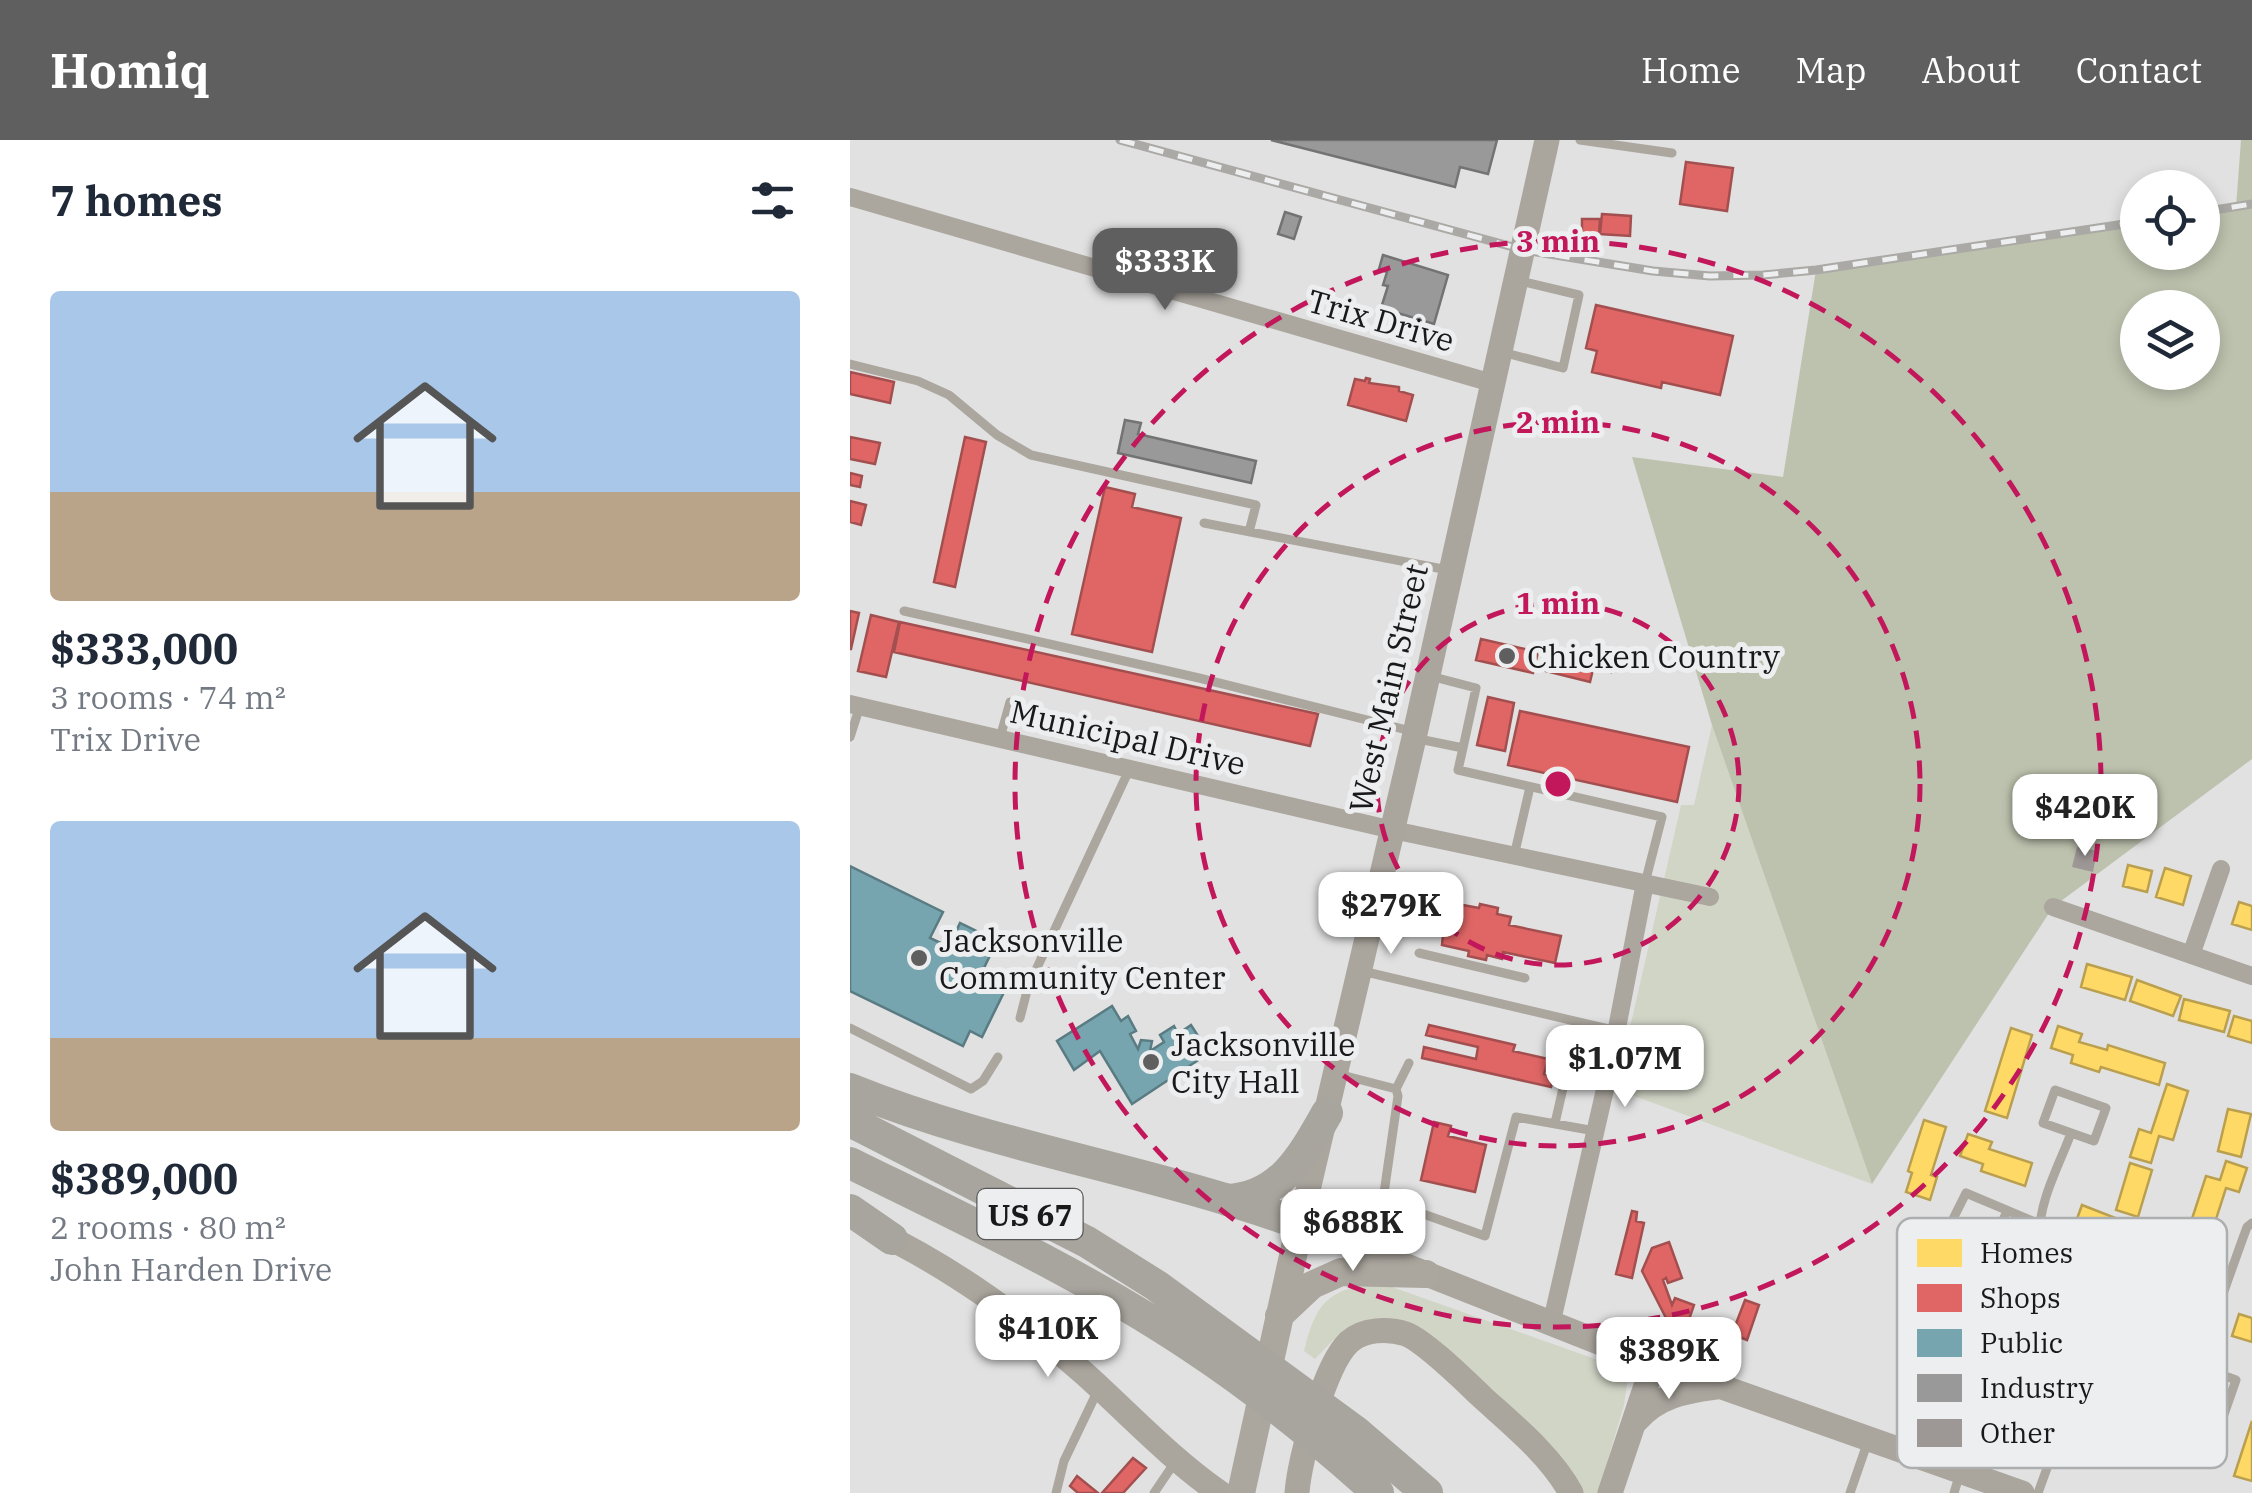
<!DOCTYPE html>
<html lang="en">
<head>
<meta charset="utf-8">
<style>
  :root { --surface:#fff; --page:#f2f2f3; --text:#1f2937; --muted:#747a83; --accent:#5f5f60 }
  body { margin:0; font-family:"IBM Plex Serif",serif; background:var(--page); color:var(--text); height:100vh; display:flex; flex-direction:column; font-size:38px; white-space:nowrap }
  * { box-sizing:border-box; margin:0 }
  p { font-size:32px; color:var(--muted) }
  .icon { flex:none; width:55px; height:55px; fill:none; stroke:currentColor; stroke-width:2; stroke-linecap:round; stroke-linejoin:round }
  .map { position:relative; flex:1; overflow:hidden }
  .side { display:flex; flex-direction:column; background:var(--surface); width:850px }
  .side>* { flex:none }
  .buttons { position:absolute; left:1270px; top:30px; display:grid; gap:20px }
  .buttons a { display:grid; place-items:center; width:100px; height:100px; border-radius:50%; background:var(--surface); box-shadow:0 5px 15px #0003; font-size:50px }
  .price { position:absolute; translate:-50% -85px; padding:0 22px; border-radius:20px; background:#fff; color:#222; font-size:32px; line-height:65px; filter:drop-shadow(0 2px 5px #0008) }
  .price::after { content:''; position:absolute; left:50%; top:60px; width:30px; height:22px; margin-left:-15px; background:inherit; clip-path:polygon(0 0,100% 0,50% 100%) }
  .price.selected { background:var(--accent); color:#fff }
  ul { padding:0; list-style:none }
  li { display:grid; align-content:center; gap:20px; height:530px; padding:0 50px }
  li span { display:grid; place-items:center; height:310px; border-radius:10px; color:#555 }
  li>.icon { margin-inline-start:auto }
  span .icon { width:180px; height:180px; fill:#fffc; stroke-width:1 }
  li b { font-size:42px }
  h2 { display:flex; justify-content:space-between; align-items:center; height:120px; padding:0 50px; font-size:42px }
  header { display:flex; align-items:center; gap:60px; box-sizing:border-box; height:140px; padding:0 50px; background:var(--accent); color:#fff }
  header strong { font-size:48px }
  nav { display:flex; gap:55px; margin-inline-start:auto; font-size:35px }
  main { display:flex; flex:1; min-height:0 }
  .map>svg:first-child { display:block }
  .green { fill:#d1d5c6 }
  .forest { fill:#bdc2ae; fill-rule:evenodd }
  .homes { fill:#ffd966; stroke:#ba9f4f; stroke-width:2.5 }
  .shops { fill:#e06666; stroke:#a44f4f; stroke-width:2.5 }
  .public { fill:#76a5af; stroke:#5a7b82; stroke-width:2.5 }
  .industry { fill:#999; stroke:#737373; stroke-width:2.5 }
  .building { fill:#9d9796 }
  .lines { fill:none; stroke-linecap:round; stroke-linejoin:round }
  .lane { stroke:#aba69e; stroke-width:9 }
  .street { stroke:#aba69e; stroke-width:18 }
  .secondary { stroke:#aaa59d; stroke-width:25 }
  .primary { stroke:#aba69e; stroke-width:28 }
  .highway { stroke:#a8a59e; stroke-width:32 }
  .rail-casing { stroke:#aba9a5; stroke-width:9 }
  .rail { stroke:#edeeef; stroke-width:5; stroke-dasharray:15; stroke-linecap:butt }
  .ring { fill:none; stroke:#c2185b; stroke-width:5; stroke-dasharray:18 12 }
  .poi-dot { fill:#5f5f60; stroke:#edeeef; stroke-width:4 }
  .labels { text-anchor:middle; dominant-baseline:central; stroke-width:10; stroke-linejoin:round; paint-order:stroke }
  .shield { fill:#edeeef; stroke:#59595a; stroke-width:2.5 }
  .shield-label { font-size:30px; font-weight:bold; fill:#19191a }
  .street-label { font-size:32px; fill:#19191a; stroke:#edeeef }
  .poi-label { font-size:32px; fill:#19191a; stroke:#edeeef; text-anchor:start }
  .key { fill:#edeeef; stroke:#adaeaf; stroke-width:2.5 }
  .key-label { font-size:28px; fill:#19191a }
  .centre { fill:#c2185b; stroke:#edeeef; stroke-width:5 }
  .ring-label { font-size:30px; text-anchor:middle; font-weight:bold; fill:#c2185b; stroke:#edeeef; stroke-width:10; stroke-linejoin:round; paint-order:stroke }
</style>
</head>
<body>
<header>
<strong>Homiq</strong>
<nav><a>Home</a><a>Map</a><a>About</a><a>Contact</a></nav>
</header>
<main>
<section class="side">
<h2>7 homes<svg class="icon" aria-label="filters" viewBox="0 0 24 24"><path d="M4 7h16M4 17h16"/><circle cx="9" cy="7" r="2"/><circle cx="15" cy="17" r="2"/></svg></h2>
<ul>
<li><span style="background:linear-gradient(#a9c7e8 65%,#b9a48a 0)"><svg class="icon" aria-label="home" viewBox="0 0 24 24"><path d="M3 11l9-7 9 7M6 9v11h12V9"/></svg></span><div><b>$333,000</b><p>3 rooms · 74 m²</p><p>Trix Drive</p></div></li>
<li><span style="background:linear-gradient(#a9c7e8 70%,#b9a48a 0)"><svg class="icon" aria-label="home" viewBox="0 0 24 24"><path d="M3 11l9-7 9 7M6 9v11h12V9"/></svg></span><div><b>$389,000</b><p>2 rooms · 80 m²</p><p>John Harden Drive</p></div></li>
</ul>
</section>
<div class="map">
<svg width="1402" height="1353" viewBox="0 0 1402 1353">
  <rect width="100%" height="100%" fill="#e1e1e1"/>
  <!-- green -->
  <path class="green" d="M862 585 1022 1044 771 951 779 892 831 665H844Z
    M526 1145 542 1147 779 1231 774 1265 748 1353H730L576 1194 503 1187 486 1197 465 1219 454 1211C465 1166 477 1147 526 1145Z"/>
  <!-- forest -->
  <path class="forest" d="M1391 0H1402V619L1203 767 1022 1044 862 585 782 317 933 337 966 130 1287 82 1288 112H1352L1353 72 1386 67ZM1288 168H1352V232H1288Z"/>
  <!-- homes -->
  <path class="homes" d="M1278 725 1302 731 1297 752 1273 746Z
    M1315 728 1341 736 1333 765 1306 757Z
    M1389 762 1402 766V790L1382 784Z
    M1237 824 1282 837 1275 860 1231 847Z
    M1287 840 1331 856 1323 876 1280 861Z
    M1334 859 1380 871 1374 892 1329 880Z
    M1384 876 1402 881V903L1378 896Z
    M1208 886 1232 894 1229 902 1257 910 1258 905 1315 923 1309 945 1251 927 1249 932 1221 923 1223 915 1201 908Z
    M1161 888 1182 895 1157 978 1135 971Z
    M1317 944 1338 951 1323 1000 1309 996 1301 1023 1280 1017 1289 989 1301 993Z
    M1378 969 1401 974 1391 1017 1368 1011Z
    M1074 980 1096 987 1081 1035 1087 1037 1080 1060 1056 1052 1062 1033 1058 1031Z
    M1118 994 1142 1002 1139 1009 1182 1023 1175 1046 1131 1031 1133 1024 1110 1016Z
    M1376 1021 1397 1028 1389 1052 1376 1048 1359 1101 1337 1094 1356 1036 1370 1040Z
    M1280 1023 1302 1030 1288 1077 1266 1070Z
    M1232 1065 1273 1081 1265 1102 1224 1087Z
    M1389 1174 1402 1178V1202L1382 1196Z
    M1402 1281V1341L1384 1336Z"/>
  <!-- shops -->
  <path class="shops" d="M836 22 883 28 877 71 830 64Z
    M752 74 781 76 780 96 750 94Z
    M732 79H750L749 94H732Z
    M746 165 883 196 870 255 812 242 811 248 742 232 747 211 736 208Z
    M0 232 44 242 40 263 0 254Z
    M516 238 520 239 519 243 549 247V251L563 255 556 281 498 265 505 239 515 241Z
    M0 297 30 303 25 324 0 319Z
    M115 297 136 302 105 447 84 442Z
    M0 333 12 336 10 347 0 345Z
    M255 347 285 354 282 367 331 378 302 512 222 494Z
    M0 361 16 365 11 385 0 382Z
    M0 471 9 473 1 509H0Z
    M21 475 49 482 36 537 8 531Z
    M50 482 468 574 460 606 44 512Z
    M631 499 688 512 683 533 626 520Z
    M701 511 745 521 740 542 696 531Z
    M750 521 763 524 761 532 748 529Z
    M638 557 664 563 655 611 627 605Z
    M670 571 839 607 827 662 658 625Z
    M602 763 629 768 630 764 648 768 647 774 661 777 659 785 711 796 705 823 653 812 652 819 637 815 636 820 618 816 619 811 592 805 595 775 599 776Z
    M579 885 665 905 663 911 698 919 694 934 703 936 701 947 572 918 574 907 626 919 628 907 576 895Z
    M584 982 601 986 598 996 636 1005 625 1052 571 1040Z
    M782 1071 787 1072 786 1081 794 1083 782 1138 766 1134Z
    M819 1102 832 1138 818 1143 816 1138 813 1140 822 1165 825 1158 844 1165 834 1194 814 1187 817 1180 792 1131 802 1108Z
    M895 1160 909 1165 897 1200 882 1194Z
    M283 1318 296 1328 273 1353H252Z
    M227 1336 248 1353H228L220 1346Z"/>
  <!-- public -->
  <path class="public" d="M0 726 93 772 80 798 99 807 110 783 147 801 133 830 159 842 132 897 120 891 113 906 0 851Z
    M262 866 271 881 278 876 286 891 280 894 288 909 291 900 302 901 300 911 314 902 310 895 324 886 328 894 341 885 359 913 282 964 250 911 224 930 207 901Z"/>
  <!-- industry -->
  <path class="industry" d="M421 0H647L638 34 610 27 605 47Z
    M435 72 451 77 444 99 428 94Z
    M533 115 598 135 584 184 531 168 538 146 533 145 537 132 529 129Z
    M275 280 291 283 288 294 406 321 401 343 268 313Z"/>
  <!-- building -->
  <path class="building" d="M1227 707 1247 711 1243 732 1222 727Z"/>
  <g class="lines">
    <!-- lane -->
    <path class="lane" d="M730 0 822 13
      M652 212 713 228 729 155 670 141
      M0 224 68 241 99 255 147 295 181 315 406 365 399 392
      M354 383 598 430
      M54 471 349 538 561 591
      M0 597 10 566
      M150 598 160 562
      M564 598 613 608 626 548 580 536
      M613 608 608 630 812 677 795 743
      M664 716 680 647
      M569 813 675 838
      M512 831 767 891
      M170 878 178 847 279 630
      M0 888 121 949 133 941 148 917
      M488 934 546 949 548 956 534 1053 537 1061 635 1096 666 977 745 991
      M546 949 559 923
      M1205 950 1256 968 1244 1001 1193 983Z
      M705 983 728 883
      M1221 993C1210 1024 1187 1064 1190 1098 1195 1158 1311 1180 1358 1196
      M1157 1071 1145 1098 1103 1079 1116 1053 1192 1085
      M1348 1226 1386 1240 1371 1283 1333 1269C1354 1208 1375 1147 1397 1087L1402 1083
      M206 1353 214 1321 248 1250
      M304 1353 325 1322
      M1000 1353 1018 1301
      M1104 1353 1110 1333
      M1188 1353 1257 1162"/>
    <!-- street -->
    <path class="street" d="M0 57 642 243
      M0 564 543 690 860 757
      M1203 767 1402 836
      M1341 815 1371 729
      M701 1185 756 945 795 743"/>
    <!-- secondary -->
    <path class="secondary" d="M697 0 564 598 450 1084 784 1216 1172 1353
      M25 1091C98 1125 176 1181 236 1235 280 1275 321 1319 370 1353
      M786 1281C807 1256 835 1251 866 1247
      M447 1353C449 1320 475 1224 499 1202 513 1189 538 1188 556 1194 576 1202 616 1242 633 1258 664 1286 701 1316 721 1353
      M760 1353 804 1222"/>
    <!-- primary -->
    <path class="primary" d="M429 1176 462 1145 491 1132 576 1134
      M391 1353 450 1084"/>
    <!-- highway -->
    <path class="highway" d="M0 949C146 1008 303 1030 450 1084
      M0 981 237 1102 307 1146 506 1292 577 1353
      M0 1023C116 1080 234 1135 342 1207 407 1250 470 1301 528 1353
      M377 1060C431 1058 453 1015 477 973
      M0 1070 42 1099"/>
    <defs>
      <path id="rail" d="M270 0 674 110 803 131 860 136 913 135 966 130 1288 82
        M1352 72 1402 64"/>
    </defs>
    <!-- rail casing -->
    <use href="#rail" class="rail-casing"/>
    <!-- rail -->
    <use href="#rail" class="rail"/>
  </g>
  <!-- distance rings -->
  <g class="ring">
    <circle cx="708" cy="644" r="181"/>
    <circle cx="708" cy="644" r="362"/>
    <circle cx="708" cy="644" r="543"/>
  </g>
  <!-- markers -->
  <g class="poi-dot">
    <circle cx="657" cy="516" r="10"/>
    <circle cx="69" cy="818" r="10"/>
    <circle cx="301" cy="922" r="10"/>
  </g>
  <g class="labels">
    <!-- shield labels -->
    <rect class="shield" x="127.5" y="1049" width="105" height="50" rx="8"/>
    <g class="shield-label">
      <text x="180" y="1074">US 67</text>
    </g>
    <!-- street labels -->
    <g class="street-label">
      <text transform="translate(531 180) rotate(16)">Trix Drive</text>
      <text transform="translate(538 548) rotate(-77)">West Main Street</text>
      <text transform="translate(278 597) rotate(13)">Municipal Drive</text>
    </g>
    <!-- poi labels -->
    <g class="poi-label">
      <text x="677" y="516">Chicken Country</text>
      <text x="89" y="800">Jacksonville<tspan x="89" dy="37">Community Center</tspan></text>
      <text x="321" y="904">Jacksonville<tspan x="321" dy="37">City Hall</tspan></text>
    </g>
  </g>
  <!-- legend -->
  <rect x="1047" y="1078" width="330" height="250" rx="15" class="key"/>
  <rect x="1067" y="1099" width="45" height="28" fill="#ffd966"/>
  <rect x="1067" y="1144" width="45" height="28" fill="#e06666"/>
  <rect x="1067" y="1189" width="45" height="28" fill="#76a5af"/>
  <rect x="1067" y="1234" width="45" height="28" fill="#999"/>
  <rect x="1067" y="1279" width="45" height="28" fill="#9d9796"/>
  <g class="key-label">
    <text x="1130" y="1123">Homes</text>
    <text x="1130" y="1168">Shops</text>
    <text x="1130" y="1213">Public</text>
    <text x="1130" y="1258">Industry</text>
    <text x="1130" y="1303">Other</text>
  </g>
  <circle cx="708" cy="644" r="15" class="centre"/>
  <g class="ring-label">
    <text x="708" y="112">3 min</text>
    <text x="708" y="293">2 min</text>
    <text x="708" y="474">1 min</text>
  </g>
</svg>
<div class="buttons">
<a><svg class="icon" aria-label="locate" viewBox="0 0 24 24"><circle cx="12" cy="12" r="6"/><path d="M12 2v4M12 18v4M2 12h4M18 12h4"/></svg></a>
<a><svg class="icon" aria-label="layers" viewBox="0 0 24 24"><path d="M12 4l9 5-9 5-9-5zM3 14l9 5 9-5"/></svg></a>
</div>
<b class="price selected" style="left:315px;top:173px">$333K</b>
<b class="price" style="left:1235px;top:719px">$420K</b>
<b class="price" style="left:541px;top:817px">$279K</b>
<b class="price" style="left:775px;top:970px">$1.07M</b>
<b class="price" style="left:503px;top:1134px">$688K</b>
<b class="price" style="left:198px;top:1240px">$410K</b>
<b class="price" style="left:819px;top:1262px">$389K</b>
</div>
</main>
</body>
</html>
